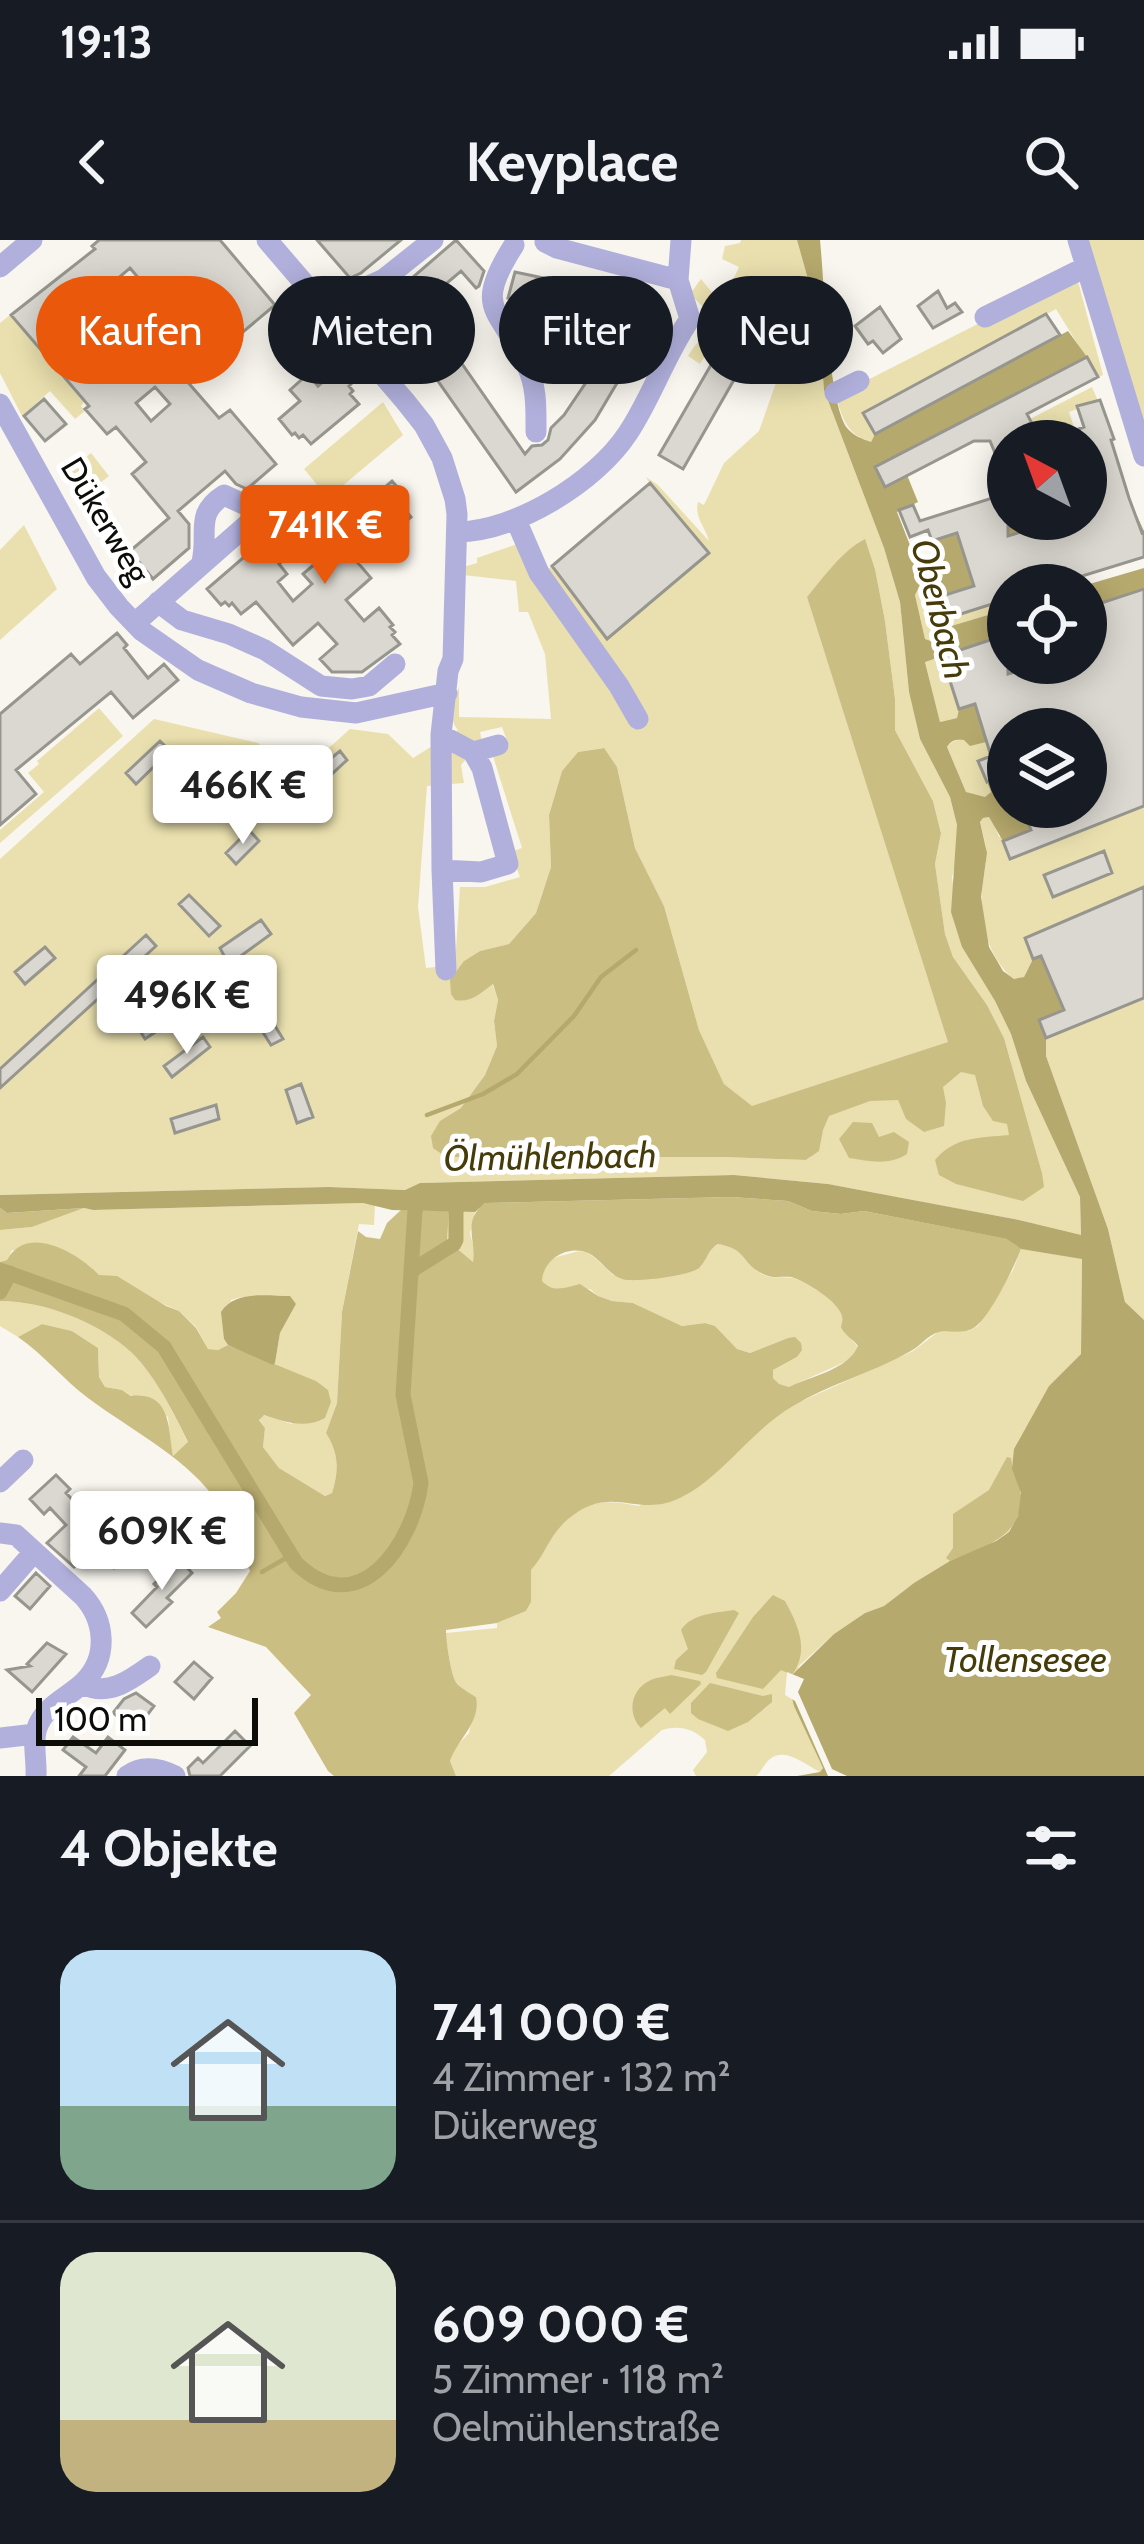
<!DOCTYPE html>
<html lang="de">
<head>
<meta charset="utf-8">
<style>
  :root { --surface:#171b24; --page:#20242c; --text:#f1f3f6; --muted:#9ea1a6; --line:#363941; --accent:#ea580c }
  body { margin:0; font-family:Cabin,sans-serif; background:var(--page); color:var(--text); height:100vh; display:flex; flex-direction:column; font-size:45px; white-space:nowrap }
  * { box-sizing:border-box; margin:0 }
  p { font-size:39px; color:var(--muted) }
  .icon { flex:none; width:66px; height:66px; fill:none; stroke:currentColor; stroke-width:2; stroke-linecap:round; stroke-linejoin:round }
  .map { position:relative; height:1536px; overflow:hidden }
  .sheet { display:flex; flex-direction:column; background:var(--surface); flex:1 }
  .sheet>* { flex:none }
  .guide { position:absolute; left:36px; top:36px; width:1074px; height:108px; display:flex; gap:24px }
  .needle { width:78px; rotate:319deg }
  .fabs { position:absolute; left:987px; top:180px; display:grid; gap:24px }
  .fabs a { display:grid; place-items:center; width:120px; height:120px; border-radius:50%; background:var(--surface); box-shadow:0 6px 30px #0003; font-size:60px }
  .scale { position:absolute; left:36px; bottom:30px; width:222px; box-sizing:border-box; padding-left:12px; border:6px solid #0c0c09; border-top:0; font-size:33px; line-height:42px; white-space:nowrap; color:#0c0c09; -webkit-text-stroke:9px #fff; paint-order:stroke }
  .price { position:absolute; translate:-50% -102px; padding:0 27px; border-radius:12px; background:#fff; color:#222; font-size:39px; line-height:78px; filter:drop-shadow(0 3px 6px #0008) }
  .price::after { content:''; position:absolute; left:50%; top:72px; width:36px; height:27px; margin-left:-18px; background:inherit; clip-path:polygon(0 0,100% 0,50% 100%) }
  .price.on { background:var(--accent); color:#fff }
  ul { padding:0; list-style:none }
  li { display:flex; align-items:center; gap:36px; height:300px; padding:0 60px }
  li+li { border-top:3px solid var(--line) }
  li span { display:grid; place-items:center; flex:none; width:336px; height:240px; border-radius:36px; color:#555 }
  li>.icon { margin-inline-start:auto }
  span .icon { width:144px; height:144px; fill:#fffc; stroke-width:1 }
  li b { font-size:51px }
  h2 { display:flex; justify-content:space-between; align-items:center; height:144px; padding:0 60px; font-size:51px }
  .tag { padding:0 42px; border-radius:54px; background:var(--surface); box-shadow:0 6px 30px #0003; font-size:42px; line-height:108px }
  .tag.on { background:var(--accent); color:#fff }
  .status { display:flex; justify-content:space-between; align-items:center; height:84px; padding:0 60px; background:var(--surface); direction:ltr }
  .status svg { height:33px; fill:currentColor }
  header { display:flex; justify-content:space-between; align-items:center; height:156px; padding:0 60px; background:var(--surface); font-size:54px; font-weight:700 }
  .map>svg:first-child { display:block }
  .green { fill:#eae0af; fill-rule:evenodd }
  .forest { fill:#cbbe82; fill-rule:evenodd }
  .water { fill:#b6a96d }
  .pier { fill:#f8f6ee }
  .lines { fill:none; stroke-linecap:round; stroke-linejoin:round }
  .stream { stroke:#b6a96d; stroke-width:4.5 }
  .canal { stroke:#b6a96d; stroke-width:15 }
  .building { fill:#dad8d0; stroke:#97968e; stroke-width:3; fill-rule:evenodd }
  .minor { stroke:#b1b0dc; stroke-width:21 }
  .labels { text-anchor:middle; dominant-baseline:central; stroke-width:10; stroke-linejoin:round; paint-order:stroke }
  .street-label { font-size:33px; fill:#0c0c09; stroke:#fff }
  .water-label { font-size:36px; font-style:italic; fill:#453c0a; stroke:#fff }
</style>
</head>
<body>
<div class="status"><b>19:13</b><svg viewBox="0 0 49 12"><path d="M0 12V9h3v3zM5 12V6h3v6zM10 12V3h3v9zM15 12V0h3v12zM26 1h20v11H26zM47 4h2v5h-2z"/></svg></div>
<header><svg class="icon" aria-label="back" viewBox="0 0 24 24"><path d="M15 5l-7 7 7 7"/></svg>Keyplace<svg class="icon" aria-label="search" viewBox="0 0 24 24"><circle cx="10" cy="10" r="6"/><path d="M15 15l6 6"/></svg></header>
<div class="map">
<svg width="1144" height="1536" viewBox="0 0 1144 1536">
  <rect width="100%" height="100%" fill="#f8f6ee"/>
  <!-- green -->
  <path class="green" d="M741 0H797L818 75 824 150 884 308 900 362 909 452 920 499 950 557 957 585V616L952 637 962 707 995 761 1011 794 1026 841 1080 957 1081 996 1019 980 828 944 734 935 420 943 405 950 329 947 0 955V619L154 479 258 503 294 539 350 489 388 494 413 518 458 490C447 478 455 461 459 447V477L551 479 545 414 528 372H519L516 341 463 335V327L477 323V318L517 304 548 329 650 244 646 237 658 245 709 301C705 286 694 277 698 262L704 265 724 223 759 191 783 123 769 64 738 78 724 102 716 98 700 124 688 116C706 85 736 75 766 61L748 44 710 74 690 54 701 39 714 55 731 44 739 27 722 19 725 6 740 3ZM865 300 875 329 885 381 895 459V490L933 561 941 592 935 624 945 694 953 717 987 765 1004 798 1042 933 962 800 742 873 685 791 467 873 811 917 806 920 723 917 440 882 461 869 485 835 497 806 494 781 498 760 492 743 464 721 480 711 509 704 536 673 551 627 549 575 562 531 578 512 603 508 617 527 635 608 664 666 699 790 724 844 752 867 949 802 807 357ZM502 487 509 506 492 513 522 608 511 612 520 637 485 647H460L455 725 426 728 418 667 427 546 464 543 461 525 482 501 480 492Z
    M1085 0H1144V199Z
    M1076 34 1103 135 1098 137 1056 69 863 173 875 194 871 202C847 195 842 178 836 156Z
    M10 75 84 162 81 166 85 171 75 179 50 151 22 176 0 133V83Z
    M1092 147 1098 161 1069 172 1075 190 1057 197 1058 201H1041L1028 180Z
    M383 162 403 195 328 258 304 229Z
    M91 213 109 236 81 258 63 236Z
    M24 285 57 349 0 400V310Z
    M934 342 931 355 926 357 932 377 944 373 946 379 1008 359V369L939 390 934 402 925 399 915 355 918 349Z
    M942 416 949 435 1008 423H1043L954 451 959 469 957 478 940 482 925 421Z
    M99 468 123 496 0 603V590L44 552 28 533 39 524 37 521Z
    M986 498 1008 509 979 521 991 552 985 558 966 552 947 507C955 496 973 499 986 498Z
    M1144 566V647L1025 698 1033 719 1024 737 1015 740C989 720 979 682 982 651 983 638 987 624 986 611 986 602 982 592 980 582L982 578 989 577 993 581 999 597Z
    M1144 758V1080L1125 1062 1108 989 1046 816V798Z
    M363 963 375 964 374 985 359 984 342 1072 337 1163 326 1193C339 1214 339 1230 332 1253L325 1256 279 1228 263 1207 265 1188 259 1179 263 1175 292 1184 316 1141 273 1125 275 1123 280 1093 296 1064 289 1056 241 1057 231 1060 224 1099 228 1105 218 1110 208 1109 196 1087 179 1071 99 1035 87 1024 12 1010 7 1020 0 1022V990L32 987 84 968 93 970Z
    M449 971 475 972 470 993 476 1017 473 1022 447 1000Z
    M719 1004C748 1009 742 1025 764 1035 773 1039 782 1036 792 1038 805 1040 840 1063 843 1077 843 1080 842 1083 841 1086L858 1107 855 1115 847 1121 789 1147 778 1144 773 1138V1130L797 1117 788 1098 750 1113 737 1109 715 1086 705 1083 682 1086 633 1063 612 1061 598 1056 590 1049C573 1049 554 1054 541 1041 544 1022 550 1018 568 1014 577 1012 579 1009 589 1014 597 1018 606 1029 613 1035L701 1027 708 1010Z
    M1021 1009 1071 1015 1082 1019 1081 1114 1049 1146 1009 1292 906 1349 884 1366 865 1373 834 1394 799 1426 791 1454 823 1528 820 1532C808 1527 786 1506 770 1519 764 1524 762 1531 756 1536H696L693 1530 707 1512 705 1500C693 1488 678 1485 662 1490L609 1536H456L450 1521 454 1509 469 1493 476 1457C469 1453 462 1451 457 1445 452 1439 446 1402 446 1393L497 1388V1383L526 1371 531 1362V1330C540 1319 543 1307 551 1296 579 1261 598 1258 639 1266L793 1165 913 1111 938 1092 968 1091 978 1086 1013 1030Z
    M0 1061C44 1061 100 1082 132 1113 154 1134 175 1175 188 1203L172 1217 168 1177 122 1150 105 1147 99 1137 98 1108 72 1091 42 1084 18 1097 0 1086Z"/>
  <!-- forest -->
  <path class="forest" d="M865 299 875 329 885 381 895 459V490L933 561 941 593 935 624 945 694 953 717 987 765 1004 798 1042 933 1044 947 1023 961 956 944 939 935 935 920C955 896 980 898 1009 895L1007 884 993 881 983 866 975 835 961 832 943 847 946 863 944 886 924 892 906 879 898 860 870 861 829 876 823 890 819 911 806 920 723 917H446L433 908 431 896 440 881 461 868 485 835 497 806 494 781 498 760 493 744C480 753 472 763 455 760L451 754 450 740 464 721 480 711 509 704 536 673 551 627 549 575 562 531 578 512 604 508 617 527 635 608 664 666 699 790 724 844 752 866 948 802 807 357C824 337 842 311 865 299Z
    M853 882 872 883 879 897 894 892 909 902 907 914C888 926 870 921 849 918L839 899Z
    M731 957 788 961 812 971 841 974 864 971 1008 999 1021 1009C1014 1027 990 1077 975 1087 964 1095 951 1090 939 1092 927 1095 920 1107 909 1112 872 1133 829 1144 793 1166 751 1190 723 1237 680 1258 636 1279 612 1242 568 1279 548 1297 547 1312 531 1330V1362L526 1371 497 1383 446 1390C446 1400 451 1437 457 1444 458 1446 474 1456 476 1457 481 1483 458 1498 450 1521L456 1536H334L328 1531 294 1473 311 1455 266 1407 208 1387 221 1378 217 1372 236 1353 250 1331C240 1305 229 1279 213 1256 183 1216 128 1188 88 1158 64 1140 44 1115 18 1097L42 1084 72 1091 98 1108 99 1137 105 1147 122 1150 131 1156C172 1151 168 1190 173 1216L188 1202C175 1175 154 1134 132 1113 99 1082 44 1061 0 1061V1022L7 1020C27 983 78 1013 99 1035L117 1036 166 1066 179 1071 196 1088 208 1109 218 1110 228 1105 316 1141 328 1150 331 1162 325 1178C304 1189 285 1182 264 1175L259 1180 265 1188 263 1207 279 1228 325 1256 332 1253C339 1230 339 1214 326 1193L337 1163 342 1072 358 991 366 997 380 999 387 983 401 970 449 971 447 1000 473 1022C477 1002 461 981 485 963ZM718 1004C748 1009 741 1024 763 1034 773 1039 781 1036 791 1037 804 1040 839 1062 842 1076 844 1086 837 1084 845 1093 849 1098 855 1101 858 1106 848 1130 811 1136 789 1147L779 1144 773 1138V1130L797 1117 802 1110 801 1103 795 1097 788 1098 750 1113 737 1109 715 1086 705 1083 682 1086 633 1063 612 1061 598 1056 580 1044C565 1048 553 1053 542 1041 543 1019 569 1003 590 1014 604 1022 611 1039 628 1040 642 1041 694 1036 701 1026 709 1016 707 1011 718 1004Z
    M0 968 7 973 84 968 32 987 0 990Z
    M1007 1217 1011 1218C1012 1231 1020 1243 1021 1255 1024 1297 981 1308 950 1321L946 1318 953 1308V1274L989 1250Z
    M773 1355 785 1361C798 1385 810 1410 792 1435L781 1430 763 1449 717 1438 716 1433 753 1377Z
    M734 1370 739 1373 706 1432 702 1435 674 1429 676 1420 688 1409 681 1390C692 1373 716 1373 734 1370Z
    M671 1435 700 1441 701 1444 670 1474 665 1468 641 1488C627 1474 630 1449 651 1440 657 1437 664 1437 671 1435Z
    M710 1443 763 1456 772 1454V1462L748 1482 728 1491 698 1479 691 1473V1463Z"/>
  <!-- water -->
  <path class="water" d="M797 0H820C824 38 828 161 847 188 854 196 862 199 871 202L875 194 1068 91 1087 117 875 227 907 235 918 262 897 272 915 318 920 320 936 315 932 301 948 296 947 292 1008 279H1063L963 310 969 329 1137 276 1144 291 939 357 931 355 933 343 918 349 915 355 925 399 934 402 937 400 938 390 1008 369V394L925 422 940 482 957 478 959 469 1144 411 981 483 986 502 970 506 964 500C957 499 951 500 947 507L966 552 985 557 991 552 987 542 1008 533V567H1086L1144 545 1003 601 989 577 983 578 980 582 987 613 981 657 989 707 1003 731 1014 739 1024 737 1033 719 1144 671V694L1049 735 1057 754 1144 737 1039 781 1046 798V816L1108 989 1125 1062 1144 1080V1536H797L820 1532 823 1528 794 1466 791 1454 792 1435 834 1394 865 1373 884 1366 914 1343 950 1321 996 1301 1009 1292 1018 1276 1021 1253 1012 1229 1014 1209 1049 1146 1081 1114 1082 1019 1021 1009 1007 999 864 971 841 974 812 971 788 961 731 957 485 963 475 972 392 970 363 963 93 970 84 968 7 973 0 968V955L329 947 405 950 420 943 734 935 828 944 1019 980 1081 995 1080 957 1026 841 1011 794 995 761 962 707 951 672 957 585 950 557 920 499 909 452 900 362 884 308 824 150 818 75Z
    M1144 328V349L1086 368V345Z
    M290 1056 296 1064 280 1093 275 1123 273 1125 228 1105 224 1099 221 1072C235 1050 265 1056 290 1056Z"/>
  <!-- pier -->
  <path class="pier" d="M787 1432 804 1439 798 1452 832 1529 847 1536H828L795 1461 785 1455Z"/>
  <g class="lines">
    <!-- stream -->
    <path class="stream" d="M427 875 483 854 517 834 574 776 601 737 636 710
      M262 1332 291 1315"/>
    <!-- canal -->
    <path class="canal" d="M0 1030 124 1074 164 1107 296 1323C359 1384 413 1304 421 1243L403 1155 415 970 422 957
      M411 1034 414 1029 454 1004 456 1000V971L462 956
      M0 1052 10 1033"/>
  </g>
  <!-- building -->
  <path class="building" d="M99 0H220L275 65 231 102 222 92 179 132 219 178 230 170 276 224 247 249 236 244 225 231 178 271 189 284V308L153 339 130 311 169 278 132 234 146 222 116 187 107 194 85 169 89 166 11 75 95 9 92 6ZM130 28 177 84 115 136 79 93 82 89 72 77ZM155 147 170 164 151 181 136 163Z
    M317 0H401L361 33 350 38Z
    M456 0 484 31 479 46 476 48 461 31 421 65 525 214 532 206 542 205 548 200 551 188 564 175 591 135 614 81 508 58 515 32 615 53 649 67 620 138 595 180 560 219 516 252 383 63Z
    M938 51 947 68 955 63 962 72 933 88 918 66Z
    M880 67 901 99 883 113 873 101 868 104 855 86Z
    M1046 74 1060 95 875 194 863 173Z
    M719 111 743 124 683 229 659 215Z
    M1087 117 1098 137 1027 174 1041 201H1008V244L990 201H974L885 247 875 227Z
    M339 128 352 143 349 146 353 151 350 154 359 164 311 204 303 195 299 198 295 193 292 195 279 179 300 161 290 150 308 134 318 146Z
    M44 159 66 184 45 201 24 176Z
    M1100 160 1114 199 1111 200 1129 258 1142 293 1144 292V317L1053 345H1008V359L945 379 944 373 931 377 926 356 937 353 939 357 974 346 957 293 932 301 928 290 910 297 899 270 913 265 920 281 1008 253V296L1063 279H1086V201L1049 200 1084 187 1077 166Z
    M392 241 406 257 402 260 406 265 403 267 411 277 358 323 371 338 346 360 364 381 379 368 393 385 390 387 395 392 392 395 400 404 362 432H332L320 419 337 404 318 383 293 405 256 362 241 374 232 363 229 366 225 362 221 365 207 349 265 299 279 316 281 322 279 324 287 334 278 342 293 361 312 344 303 334 341 302 332 292Z
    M650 243 709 313 607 399 552 326Z
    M1144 349V566L1010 619 1003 601 1031 590 1021 567H1086V489H1008V533L987 542 978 521 991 516 975 464 959 469 942 416 1008 394V434L1043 423H1086V368Z
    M117 393 127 405 124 408 148 438 164 424 178 440 133 478 111 452 16 530 36 554 0 585V474L71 414 80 424Z
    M160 501 170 511 136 544 126 533Z
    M340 511 347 520 321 544 312 534Z
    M249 590 259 601 236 624 226 613Z
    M1104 611 1112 633 1053 657 1044 635Z
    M1144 647V758L1046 798 1039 780 1064 770 1041 716 1033 719 1025 698Z
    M189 655 220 686 209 696 179 664Z
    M261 680 271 694 242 715 244 718 230 727 220 708Z
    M146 695 156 706 0 848V829Z
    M45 707 55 718 25 744 15 732Z
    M177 757 184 769 155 787 157 791 145 799 137 786Z
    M261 763 283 799 271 805 249 770Z
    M203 797 210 807 172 837 164 826Z
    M301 844 313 877 297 883 286 850Z
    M216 865 219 879 175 893 171 879Z
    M56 1235 70 1249 66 1253 95 1283 72 1305 84 1317 74 1327 47 1303 66 1285 50 1268 44 1274 30 1259Z
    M137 1286 146 1296 114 1328 104 1318Z
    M179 1319 192 1333 167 1358 172 1362 146 1387 132 1373 157 1347 154 1344Z
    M36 1333 50 1346 30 1369 15 1356Z
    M47 1403 66 1414 32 1452 7 1430 30 1426 27 1424Z
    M194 1422 212 1438 194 1459 175 1442Z
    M136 1453 154 1466 136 1490 113 1473 124 1459Z
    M235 1491 250 1506 220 1536H190L188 1528 198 1518 203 1523Z
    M73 1497 96 1513 108 1497 125 1510 105 1536H79L86 1527 63 1510Z"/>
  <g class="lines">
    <!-- minor -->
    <path class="minor" d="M267 0 405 161 424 185 442 218 455 259 457 274 453 419 448 431 441 495 442 630 481 632 508 624 482 528 473 512 441 495
      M1078 0 1144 216
      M545 2 557 8 678 40
      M514 5C471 72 501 68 527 126 537 147 536 169 536 192
      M0 27 32 0
      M327 70 344 57 384 39 433 0
      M985 77 1086 27
      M835 153 859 141
      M0 164 96 337 119 367 142 391 198 430 251 453 301 467 356 473 447 453
      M516 280 539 333 619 446 638 479
      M457 292C516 291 595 243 628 193 652 157 665 115 690 79L678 40 681 0
      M158 362 182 380 229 394 265 410 321 446 352 449 369 446 395 424
      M135 383 257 276 250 267 224 255C194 274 209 292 202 322
      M473 512 498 505
      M442 630 446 730
      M0 1242 23 1220
      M0 1293 16 1295 83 1356C105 1380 109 1417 84 1442 69 1457 44 1466 37 1488 32 1502 37 1521 36 1536
      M0 1351 34 1312
      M83 1444C107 1457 129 1441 150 1426
      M0 1498 35 1494
      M127 1536C142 1525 159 1528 175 1536"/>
  </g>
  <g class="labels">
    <!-- street labels -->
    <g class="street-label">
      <text transform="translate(106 280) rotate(59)">Dükerweg</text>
    </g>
    <!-- water labels -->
    <g class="water-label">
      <text transform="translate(941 369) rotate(76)">Oberbach</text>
      <text transform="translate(550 916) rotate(-1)">Ölmühlenbach</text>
      <text x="1025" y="1419">Tollensesee</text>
    </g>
  </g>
</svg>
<div class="fabs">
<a><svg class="needle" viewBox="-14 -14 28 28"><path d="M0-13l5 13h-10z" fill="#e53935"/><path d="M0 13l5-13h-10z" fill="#9ea1a6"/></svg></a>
<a><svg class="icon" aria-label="locate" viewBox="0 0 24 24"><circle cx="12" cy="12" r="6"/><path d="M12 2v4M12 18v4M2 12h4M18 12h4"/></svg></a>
<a><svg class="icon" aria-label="layers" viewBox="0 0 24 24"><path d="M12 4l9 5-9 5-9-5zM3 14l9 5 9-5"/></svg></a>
</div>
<div class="scale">100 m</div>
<b class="price on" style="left:325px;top:347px">741K €</b>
<b class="price" style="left:243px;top:607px">466K €</b>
<b class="price" style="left:187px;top:817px">496K €</b>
<b class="price" style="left:162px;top:1353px">609K €</b>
<div class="guide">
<a class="tag on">Kaufen</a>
<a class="tag">Mieten</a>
<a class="tag">Filter</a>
<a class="tag">Neu</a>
</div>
</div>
<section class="sheet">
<h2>4 Objekte<svg class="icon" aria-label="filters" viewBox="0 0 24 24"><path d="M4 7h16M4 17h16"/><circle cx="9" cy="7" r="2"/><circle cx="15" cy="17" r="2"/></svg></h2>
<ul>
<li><span style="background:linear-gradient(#bfe0f5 65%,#7fa58c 0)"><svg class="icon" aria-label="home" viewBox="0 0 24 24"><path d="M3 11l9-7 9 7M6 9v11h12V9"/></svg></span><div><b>741 000 €</b><p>4 Zimmer · 132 m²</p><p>Dükerweg</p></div></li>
<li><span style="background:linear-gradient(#dfe7d0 70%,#c2b280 0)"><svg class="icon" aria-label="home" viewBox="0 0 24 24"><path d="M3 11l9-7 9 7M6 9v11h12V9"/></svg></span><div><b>609 000 €</b><p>5 Zimmer · 118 m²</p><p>Oelmühlenstraße</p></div></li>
</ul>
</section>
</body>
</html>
